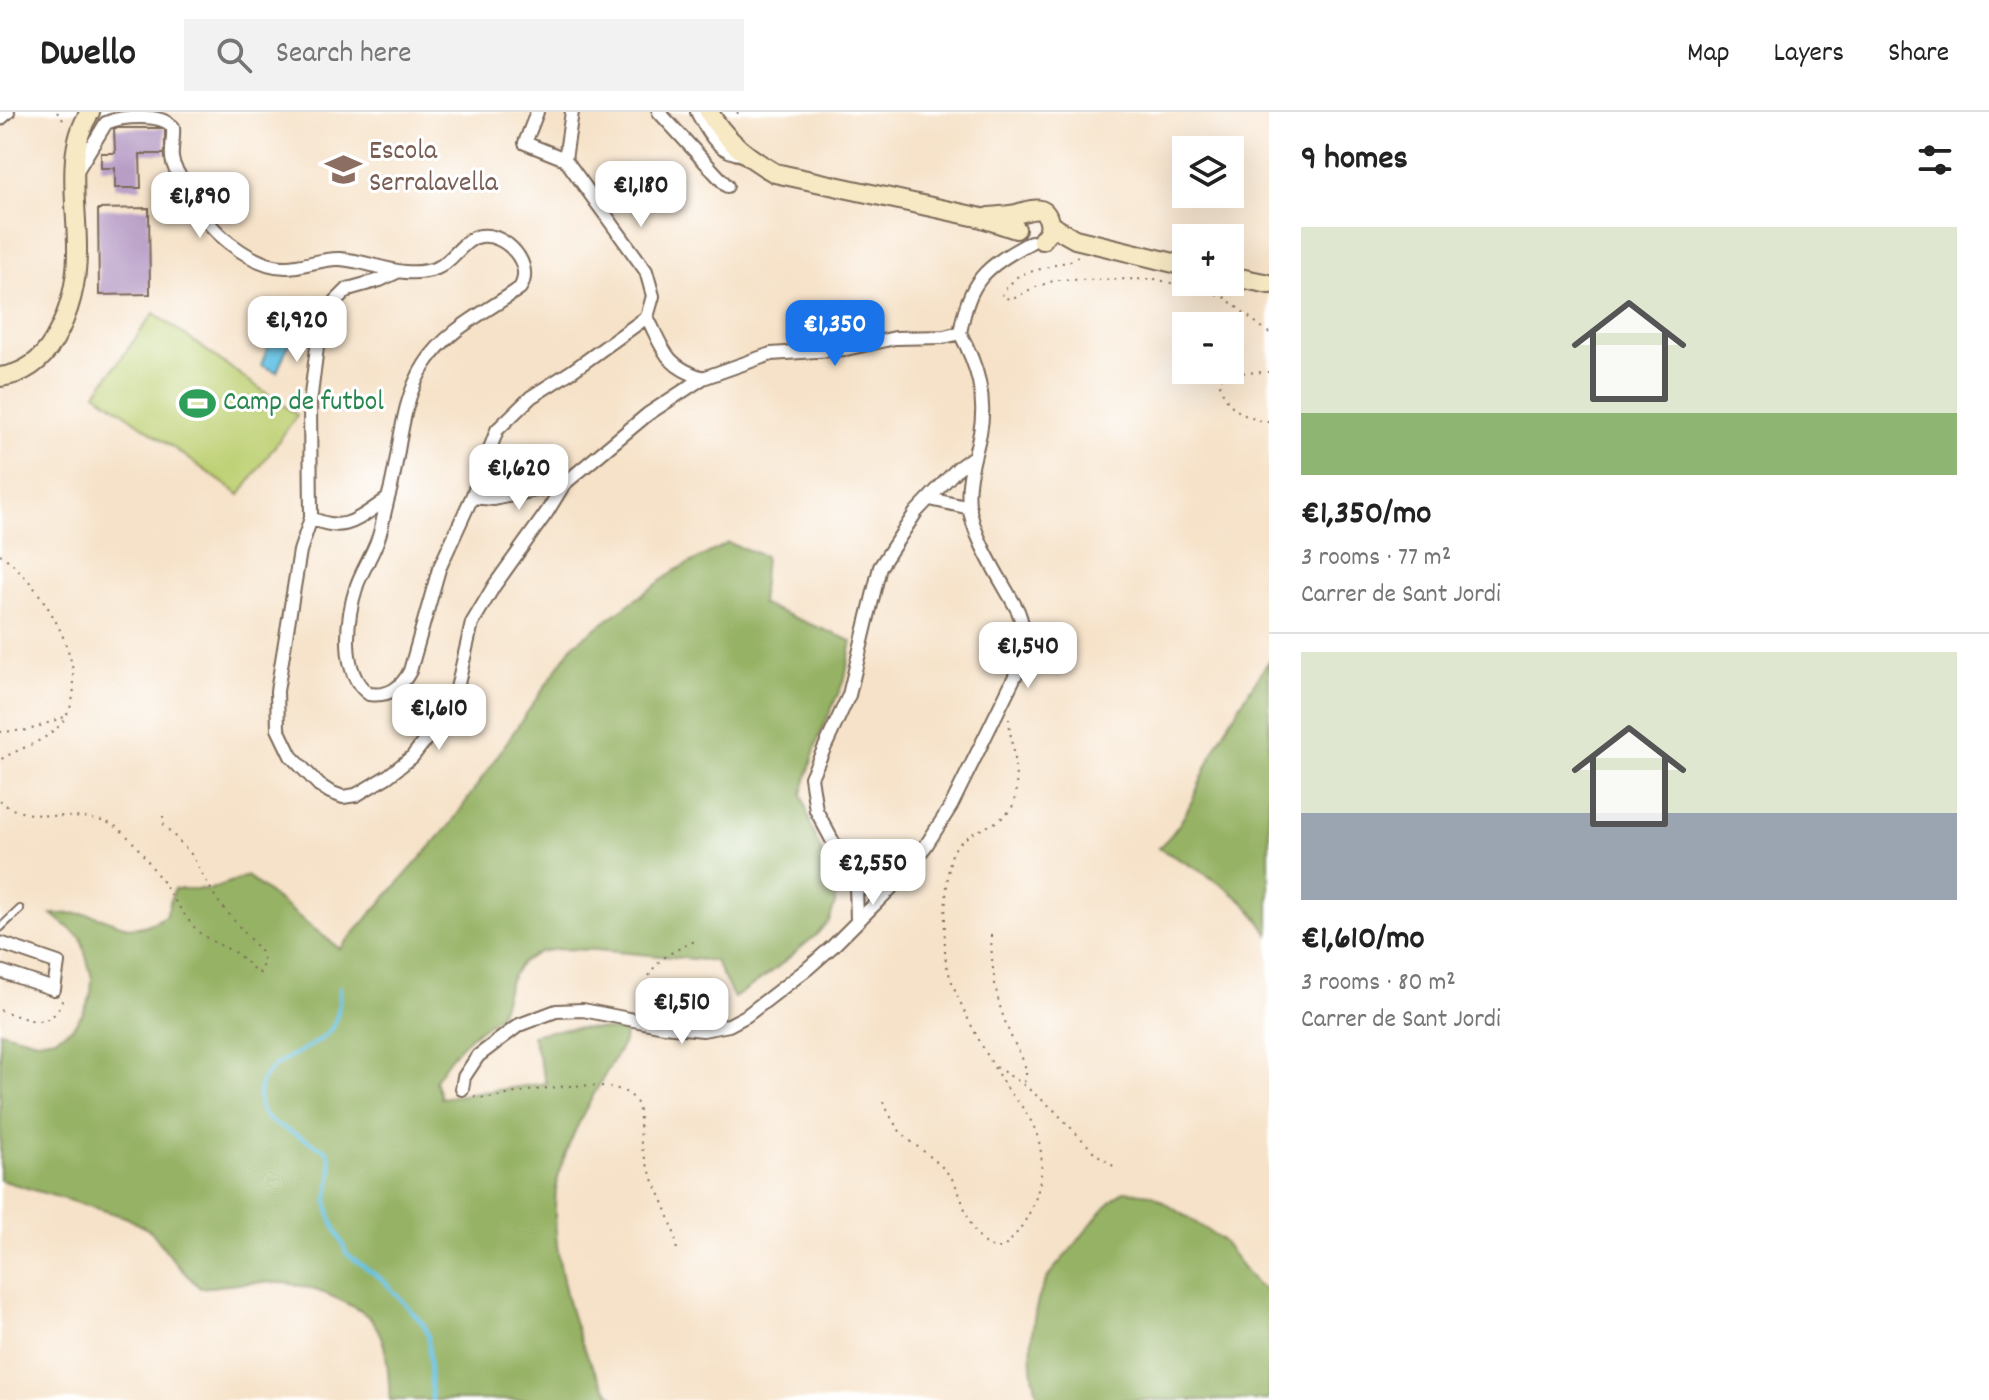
<!DOCTYPE html>
<html lang="en">
<head>
<meta charset="utf-8">
<style>
  :root { --surface:#fff; --page:#f2f2f2; --text:#222; --muted:#767676; --line:#e0e0e0; --accent:#1a73e8 }
  body { margin:0; font-family:Dekko,sans-serif; background:var(--page); color:var(--text); height:100vh; display:flex; flex-direction:column; font-size:30px; white-space:nowrap }
  * { box-sizing:border-box; margin:0 }
  p { font-size:26px; color:var(--muted) }
  .icon { flex:none; width:44px; height:44px; fill:none; stroke:currentColor; stroke-width:2; stroke-linecap:round; stroke-linejoin:round }
  .map { position:relative; flex:1; overflow:hidden }
  .drawer { display:flex; flex-direction:column; background:var(--surface); width:720px }
  .drawer>* { flex:none }
  .controls { position:absolute; left:1172px; top:24px; display:grid; gap:16px }
  .controls a { display:grid; place-items:center; width:72px; height:72px; border-radius:0px; background:var(--surface); box-shadow:0 8px 32px #0002; font-size:40px }
  .price { position:absolute; translate:-50% -68px; padding:0 18px; border-radius:16px; background:#fff; color:#222; font-size:26px; line-height:52px; filter:drop-shadow(0 2px 4px #0008) }
  .price::after { content:''; position:absolute; left:50%; top:48px; width:24px; height:18px; margin-left:-12px; background:inherit; clip-path:polygon(0 0,100% 0,50% 100%) }
  .price.on { background:var(--accent); color:#fff }
  ul { padding:0; list-style:none }
  li { display:grid; align-content:center; gap:16px; height:424px; padding:0 32px }
  li+li { border-top:2px solid var(--line) }
  li span { display:grid; place-items:center; height:248px; border-radius:0px; color:#555 }
  li>.icon { margin-inline-start:auto }
  span .icon { width:144px; height:144px; fill:#fffc; stroke-width:1 }
  li b { font-size:34px }
  h2 { display:flex; justify-content:space-between; align-items:center; height:96px; padding:0 32px; font-size:34px }
  header { display:flex; align-items:center; gap:48px; box-sizing:border-box; height:112px; padding:0 40px; background:var(--surface); border-bottom:2px solid var(--line) }
  header strong { font-size:38px }
  nav { display:flex; gap:44px; margin-inline-start:auto; font-size:28px }
  .search { width:560px; height:72px; background:var(--page); display:flex; align-items:center; gap:20px; box-sizing:border-box; padding:0 28px; border-radius:0px; color:var(--muted); font-size:30px }
  main { display:flex; flex:1; min-height:0 }
  .map>svg:first-child { display:block }
  .green { fill:#bed073; stroke:#7c7d48; stroke-width:2 }
  .forest { fill:#96b265; stroke:#686e42; stroke-width:2 }
  .water { fill:#66c3e5; stroke:#507682; stroke-width:2 }
  .lines { fill:none; stroke-linecap:round; stroke-linejoin:round }
  .stream { stroke:#66c3e5; stroke-width:4 }
  .building { fill:#b69bc5 }
  .lane-casing { stroke:#7c6a5a; stroke-width:10 }
  .street-casing { stroke:#7c6a5a; stroke-width:16 }
  .secondary-casing { stroke:#7c6a5a; stroke-width:22 }
  .path { stroke:#7c6a5a; stroke-width:2; stroke-dasharray:2 6; stroke-linecap:butt }
  .lane { stroke:#fff; stroke-width:6 }
  .street { stroke:#fff; stroke-width:12 }
  .secondary { stroke:#f7e9c3; stroke-width:18 }
  .labels { text-anchor:middle; dominant-baseline:central; stroke-width:6; stroke-linejoin:round; paint-order:stroke }
  .education-label { font-size:28px; fill:#785e54; stroke:#fff; text-anchor:start }
  .leisure-label { font-size:28px; fill:#27864d; stroke:#fff; text-anchor:start }
</style>
</head>
<body>
<header>
<strong>Dwello</strong>
<div class="search"><svg class="icon" aria-label="search" viewBox="0 0 24 24"><circle cx="10" cy="10" r="6"/><path d="M15 15l6 6"/></svg>Search here</div>
<nav><a>Map</a><a>Layers</a><a>Share</a></nav>
</header>
<main>
<div class="map">
<svg width="1269" height="1288" viewBox="0 0 1269 1288">
  <rect width="100%" height="100%" fill="#fff"/>
  <filter id="ink" filterUnits="userSpaceOnUse"><feTurbulence type="fractalNoise" baseFrequency=".0125" numOctaves="2"/><feDisplacementMap in="SourceGraphic" scale="16" xChannelSelector="R" yChannelSelector="G"/><feConvolveMatrix kernelMatrix="1 2 1 2 8 2 1 2 1" color-interpolation-filters="sRGB"/></filter>
  <filter id="wash" filterUnits="userSpaceOnUse"><feTurbulence type="fractalNoise" baseFrequency=".006" numOctaves="4" result="noise"/><feDisplacementMap in="SourceGraphic" scale="32" xChannelSelector="R" yChannelSelector="G"/><feGaussianBlur stdDeviation="1.8" result="paint"/><feColorMatrix in="noise" values="0 0 0 0 0 0 0 0 0 0 0 0 0 0 0 0 0 1.4 0 .05"/><feComposite in="paint" operator="in"/></filter>
  <g filter="url(#wash)">
    <rect width="100%" height="100%" fill="#f6e2c8"/>
    <!-- green -->
    <path class="green" d="M154 201 297 303 240 383 96 281Z"/>
    <!-- forest -->
    <path class="forest" d="M728 431 765 444 761 492 852 529 845 566 818 627 802 682 812 717 835 774V792L829 809 816 823 773 859 734 886 715 849 595 838 558 837 539 840 521 851 510 868 499 904C467 925 456 936 435 968L441 986 546 971 532 923C565 914 592 915 625 920L624 930C600 972 572 1015 559 1062 544 1119 573 1247 617 1288H390C388 1262 389 1233 374 1211 366 1200 355 1196 344 1190 288 1162 259 1170 200 1176L178 1154 151 1119 125 1105 0 1068V919L37 929 55 926 72 916 83 901 91 884 92 866 81 826 52 802C65 802 80 800 92 803 128 813 128 825 166 804L174 777H211L247 764 340 837 450 713 574 532 676 458Z
      M1269 549V824C1249 783 1197 756 1158 736 1192 707 1198 667 1219 629 1234 601 1252 574 1269 549Z
      M1124 1079 1151 1082 1221 1127 1257 1173 1269 1179V1288H1040C1026 1256 1030 1197 1047 1167 1054 1154 1069 1141 1078 1129 1093 1110 1104 1093 1124 1079Z"/>
    <!-- water -->
    <path class="water" d="M274 220 291 226 277 260 261 253Z"/>
    <g class="lines">
      <!-- stream -->
      <path class="stream" d="M340 875C340 887 339 901 334 912 318 944 259 942 259 984 259 997 262 1003 272 1010L326 1038 330 1045 332 1061 327 1089 331 1107 347 1142 384 1169 424 1213 428 1224 432 1288"/>
    </g>
    <g id="blocks">
      <!-- building -->
      <path class="building" d="M114 16H165V42H140L141 76H115V56H101V41H115Z
        M149 96 150 182 99 183 98 97Z"/>
    </g>
  </g>
  <g filter="url(#ink)">
    <use href="#blocks" fill-opacity="0" stroke="#7c6a5a" stroke-width="2"/>
    <g class="lines">
      <defs>
        <path id="lane" d="M0 816 20 797"/>
        <path id="street" d="M537 0 525 31 565 47
          M659 0 727 74
          M697 0C709 22 718 41 745 43
          M0 7 8 0
          M565 47 646 159 653 184 647 205C664 238 665 254 703 266
          M565 47 572 0
          M76 60 106 11C123 4 160 1 173 15 174 25 171 36 172 46 173 56 180 65 186 73 192 83 197 95 204 105 221 128 256 155 286 155 304 155 322 146 340 147 373 149 403 169 437 156 453 150 463 126 481 124 506 121 535 153 520 176 487 200 448 216 425 252 401 289 401 334 391 375 387 389 384 402 381 417 377 436 364 454 357 473 347 503 339 561 369 582 389 585 401 576 410 559L439 457 472 385 497 318 531 285 572 259 647 205
          M397 160 380 168 348 177 336 189 323 213 317 235 310 291 311 406 300 439 277 579 278 617 291 644 319 673 330 680 343 685 356 683 388 664 412 645 426 627 457 576 472 511 494 474 547 400 564 372 648 302 703 266 771 242 846 237 895 226 944 225 960 221
          M472 385 494 387 564 372
          M930 387 970 396
          M311 406C346 422 357 407 386 388
          M856 773 869 777 891 776
          M857 808 856 773 816 698 811 665 849 583 880 455 916 400 958 356 972 346
          M0 831 58 851 54 877 0 859
          M462 977 464 965 478 944 519 913 556 899 583 898 664 914 703 918 729 913 746 904 807 857 833 834 891 776 925 735 951 694 1018 558C1025 537 1026 519 1018 499 1002 469 973 427 969 393 966 368 975 345 980 321 987 285 977 253 960 221 970 167 984 156 1031 130"/>
        <path id="secondary" d="M709 0C724 27 748 46 775 61L982 106 1016 117
          M989 105C998 104 1007 104 1016 102 1028 99 1045 90 1049 110 1051 118 1047 122 1042 128
          M1050 113 1075 127 1186 154
          M1230 164 1269 172
          M0 265C24 262 42 249 54 228 70 200 77 172 77 140 78 96 64 39 90 0"/>
      </defs>
      <!-- lane casing -->
      <use href="#lane" class="lane-casing"/>
      <!-- street casing -->
      <use href="#street" class="street-casing"/>
      <!-- secondary casing -->
      <use href="#secondary" class="secondary-casing"/>
      <!-- path -->
      <path class="path" d="M57 0 66 12
        M737 0 741 5
        M1078 144 1073 148 1019 163 1002 180 1003 186 1013 187 1033 176 1056 168 1155 167 1223 184 1269 221
        M1269 260 1228 261 1223 263 1220 274C1228 297 1246 307 1269 310
        M0 442C41 470 98 561 63 609 48 630 20 635 0 648
        M0 620 29 618 64 605
        M0 688C19 712 79 698 111 712 139 725 173 791 195 816 206 829 223 833 237 842 245 848 251 857 260 861L264 848 260 839 217 788 191 742 164 713 163 704
        M991 823C992 860 995 887 1010 922 1016 937 1030 953 1025 969L1020 970
        M641 895C647 852 660 845 697 828
        M0 898C28 907 51 922 63 886
        M996 955 1020 970 1052 996 1095 1041 1116 1056
        M474 984C491 989 506 982 522 980 548 976 618 964 635 988 643 999 638 1022 642 1036 651 1072 675 1103 677 1141
        M883 990C888 999 893 1010 899 1018 916 1037 940 1047 954 1070 966 1091 971 1140 1003 1136 1037 1105 1054 1051 1031 1009 1023 993 1008 980 999 964 980 930 958 892 947 855 942 836 946 764 951 745 953 739 956 734 961 730 976 715 1005 713 1014 691 1021 673 1010 629 1009 607"/>
      <!-- lane -->
      <use href="#lane" class="lane"/>
      <!-- street -->
      <use href="#street" class="street"/>
      <!-- secondary -->
      <use href="#secondary" class="secondary"/>
    </g>
  </g>
  <!-- icons -->
  <defs>
    <symbol id="school-bare" viewBox="-9 -9 18 18"><path d="M0-5L7-2L0 1L-7-2ZM-4 1L0 2.5L4 1V4Q0 6-4 4Z" fill="#8d6e63" stroke="#fff" stroke-width="2.5" paint-order="stroke"/></symbol>
    <symbol id="stadium-bare" viewBox="-9 -9 18 18"><path d="M0-5a6.5 5 0 1 0 0 10a6.5 5 0 1 0 0-10ZM-3.5-1.8h7v3.6h-7Z" fill="#2e9e5b" stroke="#fff" stroke-width="2.5" paint-order="stroke"/></symbol>
  </defs>
  <g fill-rule="evenodd">
    <use href="#school-bare" x="318" y="32" width="51" height="51"/>
    <use href="#stadium-bare" x="172" y="266" width="51" height="51"/>
  </g>
  <g class="labels">
    <!-- education labels -->
    <g class="education-label">
      <text x="369" y="41">Escola<tspan x="369" dy="32">Serralavella</tspan></text>
    </g>
    <!-- leisure labels -->
    <g class="leisure-label">
      <text x="223" y="292">Camp de futbol</text>
    </g>
  </g>
</svg>
<div class="controls">
<a><svg class="icon" aria-label="layers" viewBox="0 0 24 24"><path d="M12 4l9 5-9 5-9-5zM3 14l9 5 9-5"/></svg></a>
<a>+</a>
<a>−</a>
</div>
<b class="price" style="left:641px;top:117px">€1,180</b>
<b class="price" style="left:200px;top:128px">€1,890</b>
<b class="price" style="left:297px;top:252px">€1,920</b>
<b class="price on" style="left:835px;top:256px">€1,350</b>
<b class="price" style="left:519px;top:400px">€1,620</b>
<b class="price" style="left:1028px;top:578px">€1,540</b>
<b class="price" style="left:439px;top:640px">€1,610</b>
<b class="price" style="left:873px;top:795px">€2,550</b>
<b class="price" style="left:682px;top:934px">€1,510</b>
</div>
<section class="drawer">
<h2>9 homes<svg class="icon" aria-label="filters" viewBox="0 0 24 24"><path d="M4 7h16M4 17h16"/><circle cx="9" cy="7" r="2"/><circle cx="15" cy="17" r="2"/></svg></h2>
<ul>
<li><span style="background:linear-gradient(#dfe7d0 75%,#8fb573 0)"><svg class="icon" aria-label="home" viewBox="0 0 24 24"><path d="M3 11l9-7 9 7M6 9v11h12V9"/></svg></span><div><b>€1,350/mo</b><p>3 rooms · 77 m²</p><p>Carrer de Sant Jordi</p></div></li>
<li><span style="background:linear-gradient(#dfe7d0 65%,#9aa5b1 0)"><svg class="icon" aria-label="home" viewBox="0 0 24 24"><path d="M3 11l9-7 9 7M6 9v11h12V9"/></svg></span><div><b>€1,610/mo</b><p>3 rooms · 80 m²</p><p>Carrer de Sant Jordi</p></div></li>
</ul>
</section>
</main>
</body>
</html>
